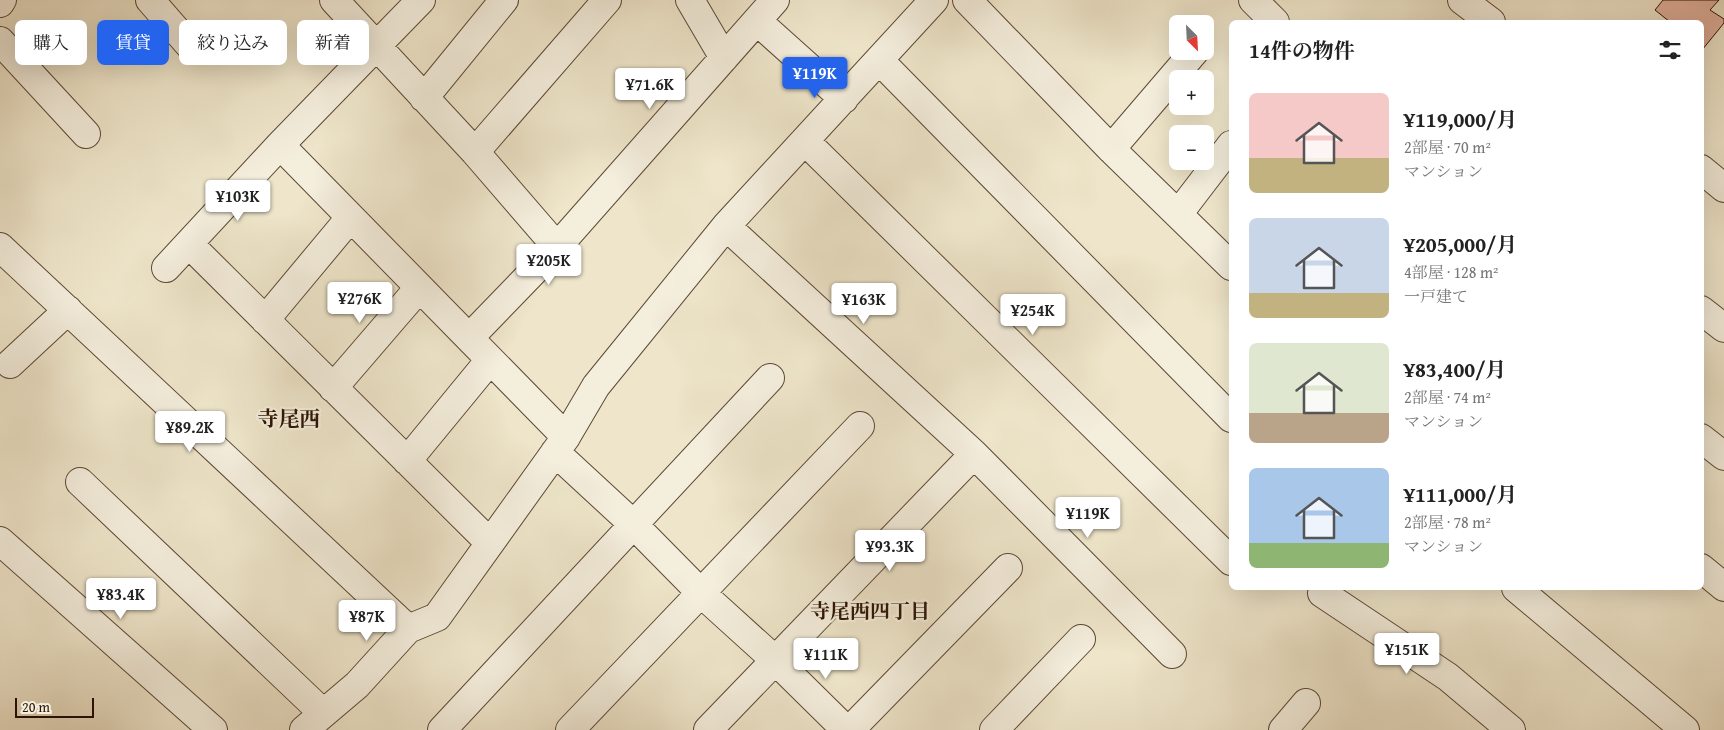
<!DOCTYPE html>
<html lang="ja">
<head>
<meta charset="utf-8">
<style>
  :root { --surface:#fff; --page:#f2f2f2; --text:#222; --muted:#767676; --accent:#2563eb }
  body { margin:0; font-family:"Gentium Book Plus","Noto Serif JP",serif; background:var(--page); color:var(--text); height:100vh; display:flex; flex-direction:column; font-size:19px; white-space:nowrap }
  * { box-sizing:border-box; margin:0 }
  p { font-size:16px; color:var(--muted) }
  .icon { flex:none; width:28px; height:28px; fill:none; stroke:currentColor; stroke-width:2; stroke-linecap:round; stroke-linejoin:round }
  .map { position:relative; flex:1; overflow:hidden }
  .drawer { position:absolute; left:1229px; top:20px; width:475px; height:570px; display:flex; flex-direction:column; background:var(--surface); border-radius:8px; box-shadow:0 5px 20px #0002 }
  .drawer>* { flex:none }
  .guide { position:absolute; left:15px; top:20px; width:475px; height:45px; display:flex; gap:10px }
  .needle { width:32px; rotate:156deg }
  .buttons { position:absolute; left:1169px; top:15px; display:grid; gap:10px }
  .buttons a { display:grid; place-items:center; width:45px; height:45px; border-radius:8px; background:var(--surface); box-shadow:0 5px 20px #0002; font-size:25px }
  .scale { position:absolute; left:15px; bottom:12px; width:79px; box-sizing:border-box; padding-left:5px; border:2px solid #2c1303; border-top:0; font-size:14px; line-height:18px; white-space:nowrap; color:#2c1303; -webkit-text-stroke:4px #f4eedd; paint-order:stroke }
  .price { position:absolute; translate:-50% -42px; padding:0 11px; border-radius:5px; background:#fff; color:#222; font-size:16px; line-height:32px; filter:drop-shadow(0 1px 2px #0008) }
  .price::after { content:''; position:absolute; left:50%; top:30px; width:15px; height:11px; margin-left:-8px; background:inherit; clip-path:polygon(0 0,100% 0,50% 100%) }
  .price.active { background:var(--accent); color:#fff }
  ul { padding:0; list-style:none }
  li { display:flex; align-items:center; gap:15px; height:125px; padding:0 20px }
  li span { display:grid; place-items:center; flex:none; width:140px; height:100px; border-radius:8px; color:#555 }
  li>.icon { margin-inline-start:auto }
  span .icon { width:60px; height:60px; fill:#fffc; stroke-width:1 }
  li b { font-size:21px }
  h2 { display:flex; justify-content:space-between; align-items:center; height:60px; padding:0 20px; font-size:21px }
  .tag { padding:0 18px; border-radius:8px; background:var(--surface); box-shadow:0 5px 20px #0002; font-size:18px; line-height:45px }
  .tag.active { background:var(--accent); color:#fff }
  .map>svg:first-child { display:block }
  .building { fill:#e0b09d; stroke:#2c1303 }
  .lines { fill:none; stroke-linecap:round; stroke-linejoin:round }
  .minor-casing { stroke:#5c4835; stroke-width:30 }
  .minor { stroke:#f4eedd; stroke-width:28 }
  .labels { text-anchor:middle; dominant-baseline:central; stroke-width:4.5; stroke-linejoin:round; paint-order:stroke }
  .neighbourhood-label { font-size:20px; font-weight:bold; fill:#2c1303; stroke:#f4eedd }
  .quarter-label { font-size:21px; font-weight:bold; fill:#2c1303; stroke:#f4eedd }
</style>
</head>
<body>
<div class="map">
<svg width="1724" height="730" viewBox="0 0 1724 730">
  <rect width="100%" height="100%" fill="#eee5ca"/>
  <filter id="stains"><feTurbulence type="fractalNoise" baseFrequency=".004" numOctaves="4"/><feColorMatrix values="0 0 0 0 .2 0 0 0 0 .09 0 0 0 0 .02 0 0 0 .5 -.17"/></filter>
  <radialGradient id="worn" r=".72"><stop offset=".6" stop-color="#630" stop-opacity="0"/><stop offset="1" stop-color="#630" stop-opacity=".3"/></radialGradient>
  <!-- building -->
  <path class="building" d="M1663 0H1719L1710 10 1724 19V23L1702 50 1701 22H1670L1655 10Z"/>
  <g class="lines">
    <defs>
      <path id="minor" d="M150 0 191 47
        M334 0 475 152 557 247 469 338 566 437
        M421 0 280 145 469 338
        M690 0 724 58
        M967 0 1111 149 1231 266
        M1253 0 1275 22
        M1462 0 1491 22
        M0 3 2 0
        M757 21 844 99
        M0 41 86 134
        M879 60 1231 418
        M424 98 504 0
        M805 141 1231 561
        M1111 149 1195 51
        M475 152 607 0
        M1701 169 1724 188
        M1179 213 1231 145
        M726 226 974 454 1172 654
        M189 244 490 543
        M0 247 408 629
        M557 247 775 0
        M166 268 280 145
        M1701 310 1724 328
        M265 320 350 218
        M10 364 68 310
        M333 388 419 288
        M1701 438 1724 456
        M555 452 634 525 701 593 775 660 846 730
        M407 461 490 360
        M80 482 323 713
        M0 541 213 730
        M1701 568 1724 587
        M1516 588 1685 730
        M1322 593 1448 677 1511 730
        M304 730 357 685 408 629 437 617 566 437 596 386 726 226 934 0
        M442 730 770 378
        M570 730 860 426
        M708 730 974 454
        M850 730 1008 568
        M994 730 1081 639
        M1283 730 1306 703"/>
    </defs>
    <!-- minor casing -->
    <use href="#minor" class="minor-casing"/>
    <!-- minor -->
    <use href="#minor" class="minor"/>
  </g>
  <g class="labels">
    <!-- neighbourhood labels -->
    <g class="neighbourhood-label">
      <text x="870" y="610">寺尾西四丁目</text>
    </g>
    <!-- quarter labels -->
    <g class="quarter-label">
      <text x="289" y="418">寺尾西</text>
    </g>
  </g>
  <rect width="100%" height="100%" filter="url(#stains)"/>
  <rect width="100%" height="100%" fill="url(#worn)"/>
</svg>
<div class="buttons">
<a><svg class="needle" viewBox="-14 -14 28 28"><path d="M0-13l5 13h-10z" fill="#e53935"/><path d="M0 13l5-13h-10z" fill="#767676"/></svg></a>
<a>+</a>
<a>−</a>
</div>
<div class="scale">20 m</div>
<b class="price active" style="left:815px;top:99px">¥119K</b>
<b class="price" style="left:650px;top:110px">¥71.6K</b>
<b class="price" style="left:238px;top:222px">¥103K</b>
<b class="price" style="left:549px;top:286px">¥205K</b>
<b class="price" style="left:360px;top:324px">¥276K</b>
<b class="price" style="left:864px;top:325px">¥163K</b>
<b class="price" style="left:1033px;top:336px">¥254K</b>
<b class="price" style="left:190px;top:453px">¥89.2K</b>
<b class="price" style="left:1088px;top:539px">¥119K</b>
<b class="price" style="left:890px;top:572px">¥93.3K</b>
<b class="price" style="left:121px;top:620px">¥83.4K</b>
<b class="price" style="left:367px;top:642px">¥87K</b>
<b class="price" style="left:1407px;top:675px">¥151K</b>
<b class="price" style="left:826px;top:680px">¥111K</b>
<div class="guide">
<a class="tag">購入</a>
<a class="tag active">賃貸</a>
<a class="tag">絞り込み</a>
<a class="tag">新着</a>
</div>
<section class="drawer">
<h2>14件の物件<svg class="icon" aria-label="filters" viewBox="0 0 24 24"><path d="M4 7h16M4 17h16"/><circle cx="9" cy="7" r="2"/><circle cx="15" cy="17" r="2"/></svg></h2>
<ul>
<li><span style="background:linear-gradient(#f6c9c9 65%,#c2b280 0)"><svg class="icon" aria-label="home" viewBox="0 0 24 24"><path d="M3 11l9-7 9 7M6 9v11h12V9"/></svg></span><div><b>¥119,000/月</b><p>2部屋 · 70 m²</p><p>マンション</p></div></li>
<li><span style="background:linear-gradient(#c9d6e8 75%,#c2b280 0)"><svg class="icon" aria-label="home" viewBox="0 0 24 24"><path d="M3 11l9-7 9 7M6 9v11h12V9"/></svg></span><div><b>¥205,000/月</b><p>4部屋 · 128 m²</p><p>一戸建て</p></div></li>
<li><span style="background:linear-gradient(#dfe7d0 70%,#b9a48a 0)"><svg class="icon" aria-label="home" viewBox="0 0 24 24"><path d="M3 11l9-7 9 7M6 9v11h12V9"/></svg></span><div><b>¥83,400/月</b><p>2部屋 · 74 m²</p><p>マンション</p></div></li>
<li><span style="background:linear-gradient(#a9c7e8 75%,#8fb573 0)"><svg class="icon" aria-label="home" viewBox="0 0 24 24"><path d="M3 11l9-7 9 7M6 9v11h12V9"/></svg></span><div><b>¥111,000/月</b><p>2部屋 · 78 m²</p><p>マンション</p></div></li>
</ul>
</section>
</div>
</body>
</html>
